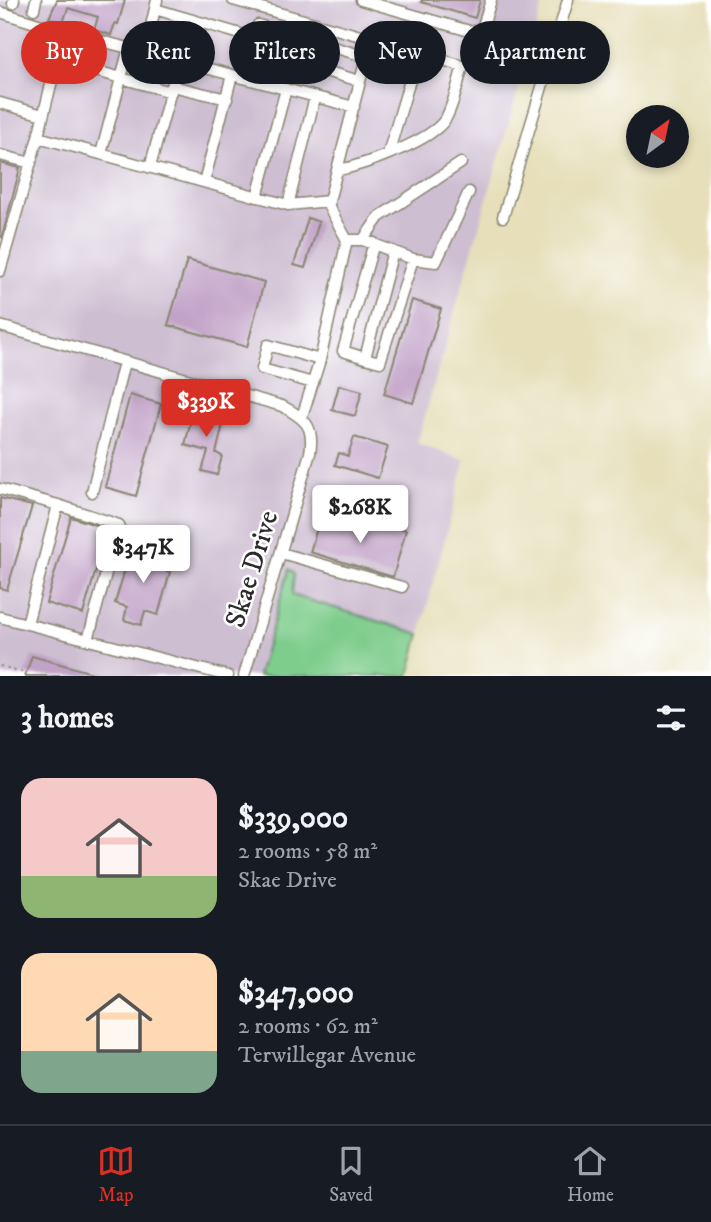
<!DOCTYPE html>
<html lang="en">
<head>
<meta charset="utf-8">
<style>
  :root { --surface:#171b24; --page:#20242c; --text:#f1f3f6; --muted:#9ea1a6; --line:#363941; --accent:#d93025 }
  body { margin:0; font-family:"IM FELL DW Pica",serif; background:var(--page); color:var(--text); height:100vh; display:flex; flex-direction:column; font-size:26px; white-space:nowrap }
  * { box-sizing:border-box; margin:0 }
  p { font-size:23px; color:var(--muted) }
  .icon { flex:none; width:38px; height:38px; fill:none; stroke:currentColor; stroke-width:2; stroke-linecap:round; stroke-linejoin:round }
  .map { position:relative; height:676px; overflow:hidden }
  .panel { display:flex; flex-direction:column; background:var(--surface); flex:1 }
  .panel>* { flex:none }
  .hud { position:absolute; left:21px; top:21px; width:670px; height:63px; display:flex; gap:14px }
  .needle { width:46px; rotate:33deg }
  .tools { position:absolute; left:626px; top:105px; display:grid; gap:14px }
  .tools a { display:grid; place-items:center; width:63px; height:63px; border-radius:50%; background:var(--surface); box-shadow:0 4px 10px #0003; font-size:35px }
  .price { position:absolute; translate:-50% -60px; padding:0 16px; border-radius:7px; background:#fff; color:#222; font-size:23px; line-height:46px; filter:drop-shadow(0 2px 4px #0008) }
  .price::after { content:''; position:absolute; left:50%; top:42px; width:21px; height:16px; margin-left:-10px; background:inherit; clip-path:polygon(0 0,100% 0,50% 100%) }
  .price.selected { background:var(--accent); color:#fff }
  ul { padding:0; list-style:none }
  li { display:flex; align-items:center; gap:21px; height:175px; padding:0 21px }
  li span { display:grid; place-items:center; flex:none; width:196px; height:140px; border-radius:21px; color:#555 }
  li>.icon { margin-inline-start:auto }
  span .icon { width:84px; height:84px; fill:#fffc; stroke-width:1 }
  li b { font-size:30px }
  h2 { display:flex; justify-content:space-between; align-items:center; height:84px; padding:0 21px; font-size:30px }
  .pill { padding:0 24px; border-radius:32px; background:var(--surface); box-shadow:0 4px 10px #0003; font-size:24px; line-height:63px }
  .pill.selected { background:var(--accent); color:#fff }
  .menu { display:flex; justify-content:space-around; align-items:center; height:98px; border-top:2px solid var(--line); background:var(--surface); font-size:19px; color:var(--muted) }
  .menu a { display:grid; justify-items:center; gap:4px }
  .menu .selected { color:var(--accent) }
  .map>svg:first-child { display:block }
  .industrial { fill:#cebed1 }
  .green { fill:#7fcd8d; stroke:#557c5c; stroke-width:2 }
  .building { fill:#c2a3c8 }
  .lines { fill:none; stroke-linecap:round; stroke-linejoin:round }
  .minor-casing { stroke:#888572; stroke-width:13 }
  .path { stroke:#888572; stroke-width:2; stroke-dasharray:2 5; stroke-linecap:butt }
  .minor { stroke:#fff; stroke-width:10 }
  .labels { text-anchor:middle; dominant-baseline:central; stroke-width:5; stroke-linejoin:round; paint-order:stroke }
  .street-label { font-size:28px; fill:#2b2b2b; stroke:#fff }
</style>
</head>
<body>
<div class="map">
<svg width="711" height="676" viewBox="0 0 711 676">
  <rect width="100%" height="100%" fill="#fff"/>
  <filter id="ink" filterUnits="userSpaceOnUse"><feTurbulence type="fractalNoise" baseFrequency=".0143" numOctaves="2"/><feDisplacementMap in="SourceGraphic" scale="14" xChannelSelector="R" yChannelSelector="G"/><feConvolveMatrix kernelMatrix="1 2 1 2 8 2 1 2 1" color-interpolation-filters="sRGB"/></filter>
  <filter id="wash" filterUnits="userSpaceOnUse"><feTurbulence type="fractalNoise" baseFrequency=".00686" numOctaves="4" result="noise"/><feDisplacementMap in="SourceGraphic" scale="28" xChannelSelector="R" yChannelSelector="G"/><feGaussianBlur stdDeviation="1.57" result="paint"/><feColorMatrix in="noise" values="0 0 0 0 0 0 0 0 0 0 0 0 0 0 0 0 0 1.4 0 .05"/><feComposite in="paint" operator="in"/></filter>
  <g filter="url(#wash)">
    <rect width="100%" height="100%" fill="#e6dfba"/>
    <!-- industrial -->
    <path class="industrial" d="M0 0H544L417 443 465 461 409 676H0Z"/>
    <!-- green -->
    <path class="green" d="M289 569 294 574 292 595 420 634 409 676H258Z"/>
    <g id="blocks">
      <!-- building -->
      <path class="building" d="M57 0H125L118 24 115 23 111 35 94 30 98 17 68 8 63 23 49 18Z
        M422 0H480L475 18 421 2Z
        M0 163 20 168 2 237 0 236Z
        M308 218 319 222 305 268 294 265Z
        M187 260 264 282 247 347 168 325Z
        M412 300 441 309 413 403 384 394Z
        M339 385 362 391 355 416 332 410Z
        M130 395 161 404 136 496 105 487Z
        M193 412 224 420 216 453 222 456 217 475 202 471 208 451 185 445Z
        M354 437 388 447 378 478 335 465 339 453 348 456Z
        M0 498 32 506 7 590 0 588Z
        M321 515 376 531 378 522 406 530 393 577 310 552Z
        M71 517 108 529 83 614 46 603Z
        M143 545 165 552 160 569 170 572 158 615 145 611 141 625 124 620 127 607 115 603 128 559 138 562Z
        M32 656 96 674V676H25Z"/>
    </g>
  </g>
  <g filter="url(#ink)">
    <use href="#blocks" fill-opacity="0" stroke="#888572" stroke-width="2"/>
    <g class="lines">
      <defs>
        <path id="minor" d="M233 0 371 39 329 201V207L347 240
          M361 0 473 32 483 26 491 0
          M13 3 14 0
          M34 9 36 0
          M155 9 254 38
          M0 12 64 32 38 137 288 205 329 201
          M258 25 367 57
          M64 32 145 52 157 0
          M251 50 360 81
          M145 52 354 107
          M57 60 171 92
          M243 78 252 46
          M172 86 227 99
          M0 103 43 115
          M101 154 129 48
          M388 154 418 53
          M0 155 31 163
          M150 167 179 61
          M339 170C363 165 433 141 446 118 454 104 458 82 463 66L371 39
          M204 182 232 75
          M257 197 286 89
          M288 205 315 97
          M503 217 568 0
          M363 240 379 217 461 163
          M374 243 343 351 365 358 393 251
          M0 271 38 137
          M0 326 282 406C304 418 315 425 310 453L244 676
          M365 358 380 362 413 259
          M320 360 347 240H363L413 259 436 262 469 192
          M302 417 320 360 268 345 262 369 313 383
          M0 489 58 505 27 624
          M92 492 124 362
          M58 505 119 525 88 640
          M281 553 402 587
          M0 617 228 676"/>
      </defs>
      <!-- minor casing -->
      <use href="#minor" class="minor-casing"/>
      <!-- path -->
      <path class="path" d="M0 666 26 673"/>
      <!-- minor -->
      <use href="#minor" class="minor"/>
    </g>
  </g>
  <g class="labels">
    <!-- street labels -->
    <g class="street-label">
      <text transform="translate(252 569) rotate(-73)">Skae Drive</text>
    </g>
  </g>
</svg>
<div class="tools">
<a><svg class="needle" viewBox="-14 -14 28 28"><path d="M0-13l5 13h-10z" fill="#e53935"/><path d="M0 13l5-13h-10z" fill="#9ea1a6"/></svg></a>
</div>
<b class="price selected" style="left:206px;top:439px">$339K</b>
<b class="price" style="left:360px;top:545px">$268K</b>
<b class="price" style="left:143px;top:585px">$347K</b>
<div class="hud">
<a class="pill selected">Buy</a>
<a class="pill">Rent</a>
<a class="pill">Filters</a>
<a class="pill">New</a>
<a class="pill">Apartment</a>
</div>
</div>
<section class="panel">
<h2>3 homes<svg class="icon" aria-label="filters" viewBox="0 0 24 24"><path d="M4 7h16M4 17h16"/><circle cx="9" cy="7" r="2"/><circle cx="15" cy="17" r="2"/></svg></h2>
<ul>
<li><span style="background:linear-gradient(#f6c9c9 70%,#8fb573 0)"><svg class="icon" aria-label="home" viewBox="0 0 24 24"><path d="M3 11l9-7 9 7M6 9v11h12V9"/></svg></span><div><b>$339,000</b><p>2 rooms · 58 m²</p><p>Skae Drive</p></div></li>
<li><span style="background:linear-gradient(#ffd9b3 70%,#7fa58c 0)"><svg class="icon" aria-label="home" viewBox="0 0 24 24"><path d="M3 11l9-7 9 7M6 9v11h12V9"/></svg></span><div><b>$347,000</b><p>2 rooms · 62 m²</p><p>Terwillegar Avenue</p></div></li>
</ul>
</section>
<nav class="menu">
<a class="selected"><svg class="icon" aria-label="map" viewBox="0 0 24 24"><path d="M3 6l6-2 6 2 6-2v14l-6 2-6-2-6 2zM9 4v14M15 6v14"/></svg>Map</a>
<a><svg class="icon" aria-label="saved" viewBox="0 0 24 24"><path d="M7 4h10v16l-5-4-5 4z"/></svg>Saved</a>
<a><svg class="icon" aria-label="home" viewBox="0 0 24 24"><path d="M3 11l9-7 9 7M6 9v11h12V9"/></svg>Home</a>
</nav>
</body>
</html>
